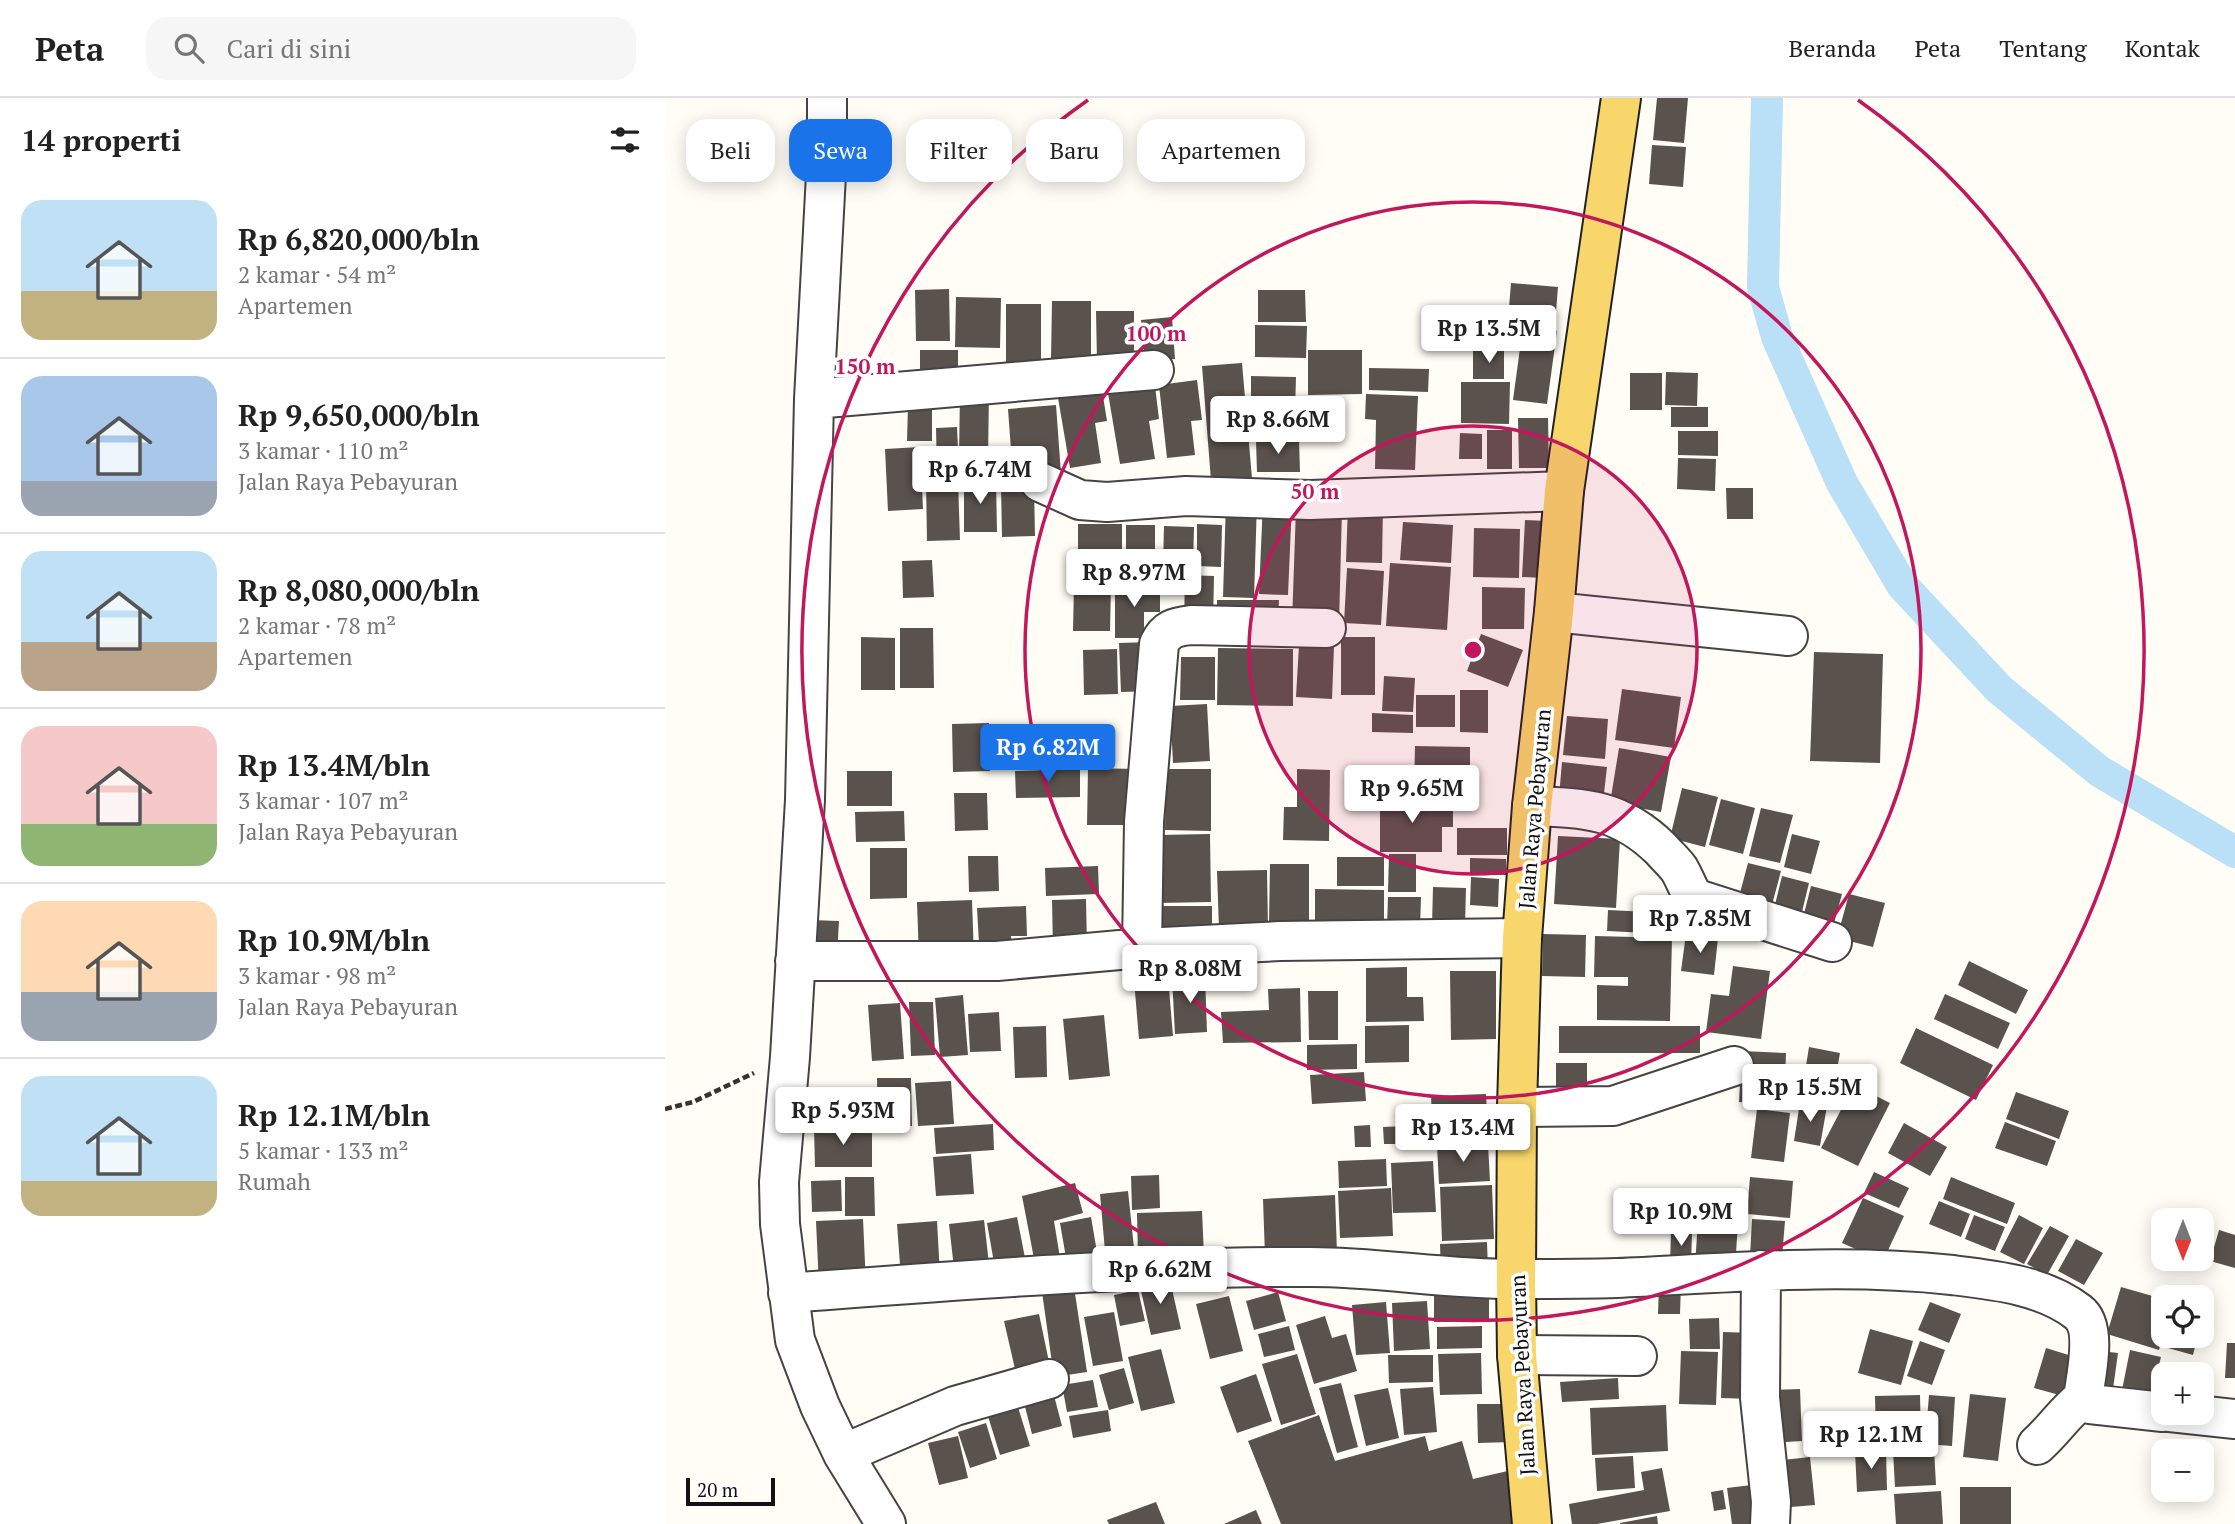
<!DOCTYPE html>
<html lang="id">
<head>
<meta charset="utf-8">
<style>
  :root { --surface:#fff; --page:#f6f6f6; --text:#222; --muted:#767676; --line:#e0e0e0; --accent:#1a73e8 }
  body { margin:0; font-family:"PT Serif",serif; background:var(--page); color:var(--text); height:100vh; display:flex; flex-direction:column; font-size:26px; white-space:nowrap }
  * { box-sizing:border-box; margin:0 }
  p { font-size:23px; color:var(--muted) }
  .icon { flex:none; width:38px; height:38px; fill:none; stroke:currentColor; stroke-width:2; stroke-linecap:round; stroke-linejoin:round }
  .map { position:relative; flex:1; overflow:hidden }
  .panel { display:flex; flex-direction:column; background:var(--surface); width:665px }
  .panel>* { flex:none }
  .hud { position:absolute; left:21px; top:21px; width:665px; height:63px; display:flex; gap:14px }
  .needle { width:46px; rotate:180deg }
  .controls { position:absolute; left:1486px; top:1110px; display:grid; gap:14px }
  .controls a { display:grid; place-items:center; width:63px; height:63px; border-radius:14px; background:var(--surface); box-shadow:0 4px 18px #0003; font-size:35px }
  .scale { position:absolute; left:21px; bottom:18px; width:89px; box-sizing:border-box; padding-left:7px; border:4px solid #111; border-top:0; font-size:19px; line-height:24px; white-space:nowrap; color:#111; -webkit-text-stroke:5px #fff; paint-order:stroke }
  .price { position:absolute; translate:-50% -60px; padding:0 16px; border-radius:7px; background:#fff; color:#222; font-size:23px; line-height:46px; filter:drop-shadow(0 2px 4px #0008) }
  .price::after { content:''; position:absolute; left:50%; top:42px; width:21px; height:16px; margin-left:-10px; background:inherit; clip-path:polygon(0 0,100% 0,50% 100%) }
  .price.selected { background:var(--accent); color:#fff }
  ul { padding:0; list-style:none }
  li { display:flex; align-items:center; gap:21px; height:175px; padding:0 21px }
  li+li { border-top:2px solid var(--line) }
  li span { display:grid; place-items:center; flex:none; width:196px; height:140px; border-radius:21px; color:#555 }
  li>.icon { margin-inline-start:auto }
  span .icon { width:84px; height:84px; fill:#fffc; stroke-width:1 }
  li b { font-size:30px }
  h2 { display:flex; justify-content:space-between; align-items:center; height:84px; padding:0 21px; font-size:30px }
  .tag { padding:0 24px; border-radius:21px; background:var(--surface); box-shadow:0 4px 18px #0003; font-size:24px; line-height:63px }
  .tag.selected { background:var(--accent); color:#fff }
  header { display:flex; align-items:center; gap:42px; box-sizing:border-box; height:98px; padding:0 35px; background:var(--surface); border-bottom:2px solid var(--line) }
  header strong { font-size:33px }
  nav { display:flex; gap:38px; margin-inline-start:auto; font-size:24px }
  .search { width:490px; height:63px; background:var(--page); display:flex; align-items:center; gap:18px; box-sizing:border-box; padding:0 24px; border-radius:21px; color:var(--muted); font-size:26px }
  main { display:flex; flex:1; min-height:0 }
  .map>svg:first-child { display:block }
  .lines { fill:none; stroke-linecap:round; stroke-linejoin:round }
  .canal { stroke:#b9e0f7; stroke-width:32 }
  .building { fill:#5a524d }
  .minor-casing { stroke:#444; stroke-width:42 }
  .major-casing { stroke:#222; stroke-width:42 }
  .path { stroke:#333; stroke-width:4.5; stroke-dasharray:7 3.5; stroke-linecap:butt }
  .minor { stroke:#fff; stroke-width:38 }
  .major { stroke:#f9d66b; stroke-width:38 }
  .ring { fill:none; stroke:#c2185b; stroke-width:3.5 }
  .labels { text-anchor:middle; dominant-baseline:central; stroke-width:7; stroke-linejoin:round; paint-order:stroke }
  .street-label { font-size:21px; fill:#111; stroke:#fff }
  .centre { fill:#c2185b; stroke:#fff; stroke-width:3.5 }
  .ring-label { font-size:21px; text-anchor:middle; font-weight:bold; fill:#c2185b; stroke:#fff; stroke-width:7; stroke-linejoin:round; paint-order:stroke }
</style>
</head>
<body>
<header>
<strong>Peta</strong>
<div class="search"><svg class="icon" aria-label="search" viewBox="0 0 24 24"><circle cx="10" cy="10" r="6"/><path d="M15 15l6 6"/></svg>Cari di sini</div>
<nav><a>Beranda</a><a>Peta</a><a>Tentang</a><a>Kontak</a></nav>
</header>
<main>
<section class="panel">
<h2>14 properti<svg class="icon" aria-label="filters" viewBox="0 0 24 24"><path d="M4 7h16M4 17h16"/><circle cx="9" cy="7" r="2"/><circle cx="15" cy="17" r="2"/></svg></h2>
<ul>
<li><span style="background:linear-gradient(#bfe0f5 65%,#c2b280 0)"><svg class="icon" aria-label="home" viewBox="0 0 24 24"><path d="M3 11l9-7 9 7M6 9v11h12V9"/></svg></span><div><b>Rp 6,820,000/bln</b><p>2 kamar · 54 m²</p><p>Apartemen</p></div></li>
<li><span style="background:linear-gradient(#a9c7e8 75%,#9aa5b1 0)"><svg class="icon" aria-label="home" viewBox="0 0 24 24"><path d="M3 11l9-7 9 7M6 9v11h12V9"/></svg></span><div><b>Rp 9,650,000/bln</b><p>3 kamar · 110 m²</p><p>Jalan Raya Pebayuran</p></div></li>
<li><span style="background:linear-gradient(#bfe0f5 65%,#b9a48a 0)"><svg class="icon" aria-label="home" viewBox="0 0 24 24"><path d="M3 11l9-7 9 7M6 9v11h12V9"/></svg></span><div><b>Rp 8,080,000/bln</b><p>2 kamar · 78 m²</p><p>Apartemen</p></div></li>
<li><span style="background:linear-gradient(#f6c9c9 70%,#8fb573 0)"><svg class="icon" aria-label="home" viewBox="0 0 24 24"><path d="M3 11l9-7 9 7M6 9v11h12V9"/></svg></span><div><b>Rp 13.4M/bln</b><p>3 kamar · 107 m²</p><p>Jalan Raya Pebayuran</p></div></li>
<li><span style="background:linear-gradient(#ffd9b3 65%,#9aa5b1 0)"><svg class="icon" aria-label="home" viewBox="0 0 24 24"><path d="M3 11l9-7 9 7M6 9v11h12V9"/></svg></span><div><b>Rp 10.9M/bln</b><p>3 kamar · 98 m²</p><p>Jalan Raya Pebayuran</p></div></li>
<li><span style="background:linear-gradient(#bfe0f5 75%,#c2b280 0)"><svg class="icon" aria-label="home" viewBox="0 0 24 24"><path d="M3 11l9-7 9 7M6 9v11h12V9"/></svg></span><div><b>Rp 12.1M/bln</b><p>5 kamar · 133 m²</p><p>Rumah</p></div></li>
</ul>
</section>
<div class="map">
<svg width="1570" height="1426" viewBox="0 0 1570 1426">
  <rect width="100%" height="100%" fill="#fffdf5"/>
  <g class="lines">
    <!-- canal -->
    <path class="canal" d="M1102 0 1098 189 1112 239 1177 385 1237 487 1334 591 1434 673 1570 754"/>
  </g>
  <!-- building -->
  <path class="building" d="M992 0H1023L1019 45 988 42Z
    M987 47 1021 49 1018 89 984 86Z
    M846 185 893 189 890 226 843 222Z
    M284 191 285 243H251L250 192Z
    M593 192H640L641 224H593Z
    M291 199 336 200 335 250 290 249Z
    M387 203H426V262L386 261Z
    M341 206H376V266L341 265Z
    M431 213H469V264H432Z
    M507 219 510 261 480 263 476 222Z
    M590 227 642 228 641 260 590 259Z
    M858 228 892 233 882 306 848 302Z
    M255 252H293V284H255Z
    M643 252H697V296L643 297Z
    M808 252H839V281H808Z
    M577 265 588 392 547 395 537 268Z
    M704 270 764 271 763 294 704 292Z
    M1001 274 1033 275 1032 308 1000 307Z
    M965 275H997V312H965Z
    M586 278 631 279 630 313H586Z
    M532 282 537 322 526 323 530 357 502 360 494 287Z
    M796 284H845L844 326 796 325Z
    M436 286 442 323 430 325 436 365 405 370 392 294Z
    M490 288 494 321 484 323 490 361 455 366 443 295Z
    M295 293H324L323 361 294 360Z
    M701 296 753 298 750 372 710 371 711 322 700 321Z
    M243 306H267V343H242Z
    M391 307 396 376 348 379 343 311Z
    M1006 309H1043V329H1006Z
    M587 316H631V340H587Z
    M853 320H883L884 370H854Z
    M292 329 294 372H272L271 330Z
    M822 332H847V371H822Z
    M1013 333H1053V358L1013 357Z
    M795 335 817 336V361H794Z
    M634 342 635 374H592L591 343Z
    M255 349 258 411 223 413 220 351Z
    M1013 360 1051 361 1050 393 1012 391Z
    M299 382H331L332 434H299Z
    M293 383 295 442 262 443 261 384Z
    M336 388H369L370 438 337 439Z
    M1061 390H1088V421H1062Z
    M561 403 592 404 589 500 558 499Z
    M598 403 627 404 623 497 594 496Z
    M683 406 718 407 717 465 681 464Z
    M631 410 677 411 674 526 627 525Z
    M860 422 882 423 878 480 857 479Z
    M738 424 788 427 786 465 735 462Z
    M413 426H457V477H413Z
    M532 426 557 427 556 469 532 468Z
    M461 427H490V477H461Z
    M499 428 529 429 528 469 498 468Z
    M809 430 855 431 854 480 808 479Z
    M267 462 269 499 238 500 237 463Z
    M725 465 786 469 782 532 721 528Z
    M682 470 719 473 716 527 679 525Z
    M520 477 549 478 548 526 519 525Z
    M409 486H446L445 533H408Z
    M495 487V514H479V540H450V488Z
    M817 489 860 490 859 531H817Z
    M552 502H614L613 525H552Z
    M235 530H268L269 590H235Z
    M816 536 858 552 843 589 802 573Z
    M196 539 230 540V592H196Z
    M676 539H710V597H676Z
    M485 544 487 593 456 594 454 545Z
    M634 547 669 548 667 601 631 599Z
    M553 550 628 551V608L552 607Z
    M452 551 453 596 419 597 418 552Z
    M1149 554 1218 556 1215 665 1145 663Z
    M516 559H550V602H515Z
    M719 578 750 580 748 614 717 613Z
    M957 591 1016 599 1009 650 950 642Z
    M795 592H823V635L795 634Z
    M751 597H790V629H751Z
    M542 606 545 663 508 665 505 608Z
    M707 615 748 617V635L707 634Z
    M902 618 943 621 940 661 898 657Z
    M324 625 325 673 288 674 287 626Z
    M414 631 415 669 350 670 349 632Z
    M750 648 805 649V693L749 692Z
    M954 650 1006 659 996 714 945 705Z
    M897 664 942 669 938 704 894 699Z
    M423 670 472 671 471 727H422Z
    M415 671V699L351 700 350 673Z
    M501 671H546V733L500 732Z
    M632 671 665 672 664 743 618 742 619 709H632Z
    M182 673H227V708H182Z
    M1017 690 1053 699 1040 749 1005 740Z
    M289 695H322L323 732 290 733Z
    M715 699H768V710H788V729H777V754H715Z
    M1056 701 1090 710 1078 756 1044 747Z
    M1096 710 1128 717 1115 765 1084 758Z
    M239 713 240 743 191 744 190 714Z
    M792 730H842V757H792Z
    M545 736 546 804 494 805V737Z
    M1127 736 1155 743 1146 776 1119 769Z
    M893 738 955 741 951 810 889 806Z
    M205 750H242V800L205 801Z
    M724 756H751V794H723Z
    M303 758H333L334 793 304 794Z
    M672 759H719V788H672Z
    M805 760 841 761V777H805Z
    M1083 765 1116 773 1104 818 1071 810Z
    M605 766H644V825H604Z
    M433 768 434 796 381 798 380 770Z
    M602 772 603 830 554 832 552 773Z
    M1117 778 1144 785 1134 826 1107 819Z
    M806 779 834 781 833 809 805 807Z
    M1146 788 1177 796 1166 836 1136 828Z
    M768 789 801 790 800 828 767 827Z
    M650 791 719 792V824L650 822Z
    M1184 796 1220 805 1208 849 1172 840Z
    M723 799H756L755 831 722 830Z
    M421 801 422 850 388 851 387 802Z
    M307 802 309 860 254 861 252 804Z
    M361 808 362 838H346L347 862 315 863 312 810Z
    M496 808H547V840H496Z
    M943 812 984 814 982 835 942 833Z
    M145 822 174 823 172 858 143 857Z
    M878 836 921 837 920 879 877 878Z
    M1021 836 1053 840 1049 877 1016 873Z
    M930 838 1007 840 1005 923 932 922V887L963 888V879H929Z
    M1304 863 1363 892 1351 916 1293 887Z
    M1068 868 1105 873 1096 941 1041 934 1046 896 1064 898Z
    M742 869V899H758L759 923 701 924V870Z
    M785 873H831V941L786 942Z
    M540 878 542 934 510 936 507 879Z
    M503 879 508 938 474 941 469 882Z
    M635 890 636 944 558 945 556 914 604 912 603 891Z
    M643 893H673V942H644Z
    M1280 896 1345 925 1333 951 1269 921Z
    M298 897 303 957 275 959 270 900Z
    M244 904H268L270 957 246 958Z
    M235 905 239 961 207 963 203 907Z
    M334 914 336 953 305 954 303 916Z
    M439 917 445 978 404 982 398 921Z
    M744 927V964L700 965V928Z
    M381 928 382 979 350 980 348 929Z
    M894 928H1035V955H894Z
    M1251 930 1328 967 1311 1002 1235 965Z
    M692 946V971L642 972V947Z
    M1144 949 1175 955 1167 999 1137 993Z
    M1077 953 1121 955 1119 1006 1074 1004Z
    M891 965H922V1005H891Z
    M699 974 701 1003 647 1006 645 977Z
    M212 980H246L247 1028H213Z
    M286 983 289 1026 253 1028 250 985Z
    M1189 987 1225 1005 1193 1068 1156 1050Z
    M1351 994 1404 1013 1394 1041 1341 1021Z
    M821 996 823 1035 768 1038 766 998Z
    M1135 1004 1162 1008 1155 1048 1129 1043Z
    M1092 1011 1125 1015 1119 1064 1086 1060Z
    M1340 1024 1391 1043 1382 1068 1330 1050Z
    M1239 1025 1282 1049 1265 1078 1223 1055Z
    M328 1026 329 1052 271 1056 269 1030Z
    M705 1027 706 1049H690L689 1028Z
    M741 1028V1046H719L718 1029Z
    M149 1029H207V1069H150Z
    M823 1046 825 1083 774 1086 772 1048Z
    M306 1056 309 1096 271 1098 268 1059Z
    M721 1061 722 1088 674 1090 673 1063Z
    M768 1063 771 1114 728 1115 726 1065Z
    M1209 1074 1244 1090 1234 1110 1199 1095Z
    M494 1077 495 1110 467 1112 466 1078Z
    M180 1079H209L210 1118H180Z
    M1085 1079 1128 1083 1125 1120 1082 1116Z
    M1286 1079 1350 1105 1342 1126 1278 1101Z
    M176 1082 177 1113 147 1114 146 1083Z
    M410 1085 418 1115 389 1123 396 1166 371 1171 357 1098Z
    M827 1087 829 1141 777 1143 775 1089Z
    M726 1090 728 1138 675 1140 673 1093Z
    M463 1093 469 1150 440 1153 435 1096Z
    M670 1097 672 1155 600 1158 598 1101Z
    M1198 1100 1239 1118 1218 1163 1177 1145Z
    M1274 1103 1305 1116 1296 1139 1264 1126Z
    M537 1113 539 1158 473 1160 472 1115Z
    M1309 1117 1340 1129 1330 1153 1300 1141Z
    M1354 1117 1378 1130 1359 1166 1335 1154Z
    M352 1119 362 1170 331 1176 322 1125Z
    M426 1119 434 1166 403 1171 395 1125Z
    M198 1121 201 1187 154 1189 151 1123Z
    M1087 1121 1120 1123 1117 1159 1085 1158Z
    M319 1122 325 1175 290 1179 284 1126Z
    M1033 1122 1073 1124 1070 1171 1030 1168Z
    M272 1123 275 1177 236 1180 232 1126Z
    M1385 1128 1404 1138 1382 1177 1362 1166Z
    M1554 1132 1570 1137V1170L1545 1163Z
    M1006 1133 1027 1134 1026 1167H1005Z
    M1411 1141 1438 1155 1419 1187 1393 1173Z
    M822 1144 823 1172 776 1174 775 1146Z
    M504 1178 516 1231 486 1237 474 1184Z
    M994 1186 1016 1187 1015 1216H993Z
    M409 1189 422 1274 389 1279 377 1194Z
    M1456 1189 1498 1201V1237L1494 1252 1442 1236Z
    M473 1192 480 1223 455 1228 449 1197Z
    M613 1194 621 1223 589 1232 581 1203Z
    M769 1195H824V1224H769Z
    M564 1198 578 1253 545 1261 531 1206Z
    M762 1203 765 1251 729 1253 727 1205Z
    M721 1204 725 1255 691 1257 687 1207Z
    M1265 1204 1296 1216 1284 1245 1253 1232Z
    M449 1214 458 1263 428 1268 419 1219Z
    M374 1216 384 1264 350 1271 339 1223Z
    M660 1218 667 1240 681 1236 692 1273 649 1286 631 1227Z
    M1054 1220 1055 1251H1025L1024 1221Z
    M624 1228 630 1252 599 1259 593 1236Z
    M817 1228V1250L772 1251V1229Z
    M1205 1231 1248 1243 1236 1287 1193 1275Z
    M1058 1234 1090 1235 1088 1301 1056 1300Z
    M1506 1237H1533L1528 1257 1503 1250Z
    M1255 1243 1280 1252 1267 1287 1242 1278Z
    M1562 1245H1570V1280H1560Z
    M1381 1250 1410 1259 1398 1298 1369 1290Z
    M496 1251 510 1305 476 1313 463 1259Z
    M1465 1252 1496 1259 1486 1299 1457 1292Z
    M1016 1253 1053 1254 1051 1307 1014 1306Z
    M1436 1253 1453 1255 1448 1291 1430 1288Z
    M816 1255 817 1296 775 1297 773 1256Z
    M632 1256 651 1316 616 1327 597 1266Z
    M723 1257H768V1284L724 1285Z
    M459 1270 469 1305 444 1312 434 1277Z
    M591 1276 607 1323 572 1335 555 1289Z
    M953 1280 954 1301 897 1304 895 1284Z
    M428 1282 433 1309 402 1314 397 1287Z
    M676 1285 693 1349 672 1355 654 1290Z
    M768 1289 772 1334 739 1337 735 1291Z
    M387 1290 397 1328 367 1336 357 1297Z
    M723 1290 734 1340 701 1348 689 1297Z
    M1135 1291 1137 1343 1104 1345 1102 1292Z
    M1305 1296 1341 1300 1333 1363 1298 1359Z
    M1255 1297 1256 1340 1211 1341 1210 1298Z
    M1264 1297 1290 1299 1287 1348 1260 1346Z
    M352 1306 365 1348 335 1357 322 1315Z
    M812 1306H846L847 1344 813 1345Z
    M1001 1307 1003 1353 927 1357 925 1310Z
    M443 1312 446 1333 408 1340 404 1318Z
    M654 1317 670 1363 760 1338 764 1353 797 1343 808 1381 847 1372 849 1426H616L583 1343Z
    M1151 1319H1179V1359H1151Z
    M321 1325 332 1361 305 1370 293 1334Z
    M293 1338 303 1380 274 1387 263 1345Z
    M1269 1351 1271 1387 1230 1389 1228 1353Z
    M1221 1352 1222 1392 1192 1394 1190 1353Z
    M968 1358 970 1390 932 1393 930 1360Z
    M1145 1359 1150 1407 1114 1410 1109 1363Z
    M997 1370 1005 1413 932 1426H907L904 1406 979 1392 976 1374Z
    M1095 1386 1100 1426H1067L1062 1390Z
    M1295 1389H1346V1426H1295Z
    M1058 1392 1061 1411 1049 1413 1046 1394Z
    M1276 1393 1278 1426H1231L1229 1396Z
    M491 1404 500 1426H444L442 1422Z
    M591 1412 597 1426H559Z
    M992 1418 993 1426H955V1425Z"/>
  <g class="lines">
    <defs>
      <path id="minor" d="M162 0V58L149 301 140 702 125 959 114 1084 115 1126 130 1242 155 1308 178 1356 221 1426
        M149 301 489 272
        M375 384 415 402 442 404 521 398 645 402 899 393
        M889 514 1123 538
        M867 708C922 710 955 711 996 751 1002 758 1009 764 1014 771 1020 781 1023 791 1029 800L1167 844
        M477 850 479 724 494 546C501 531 510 529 526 527L661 530
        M130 863H332L477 850 615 843 857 840
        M852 1009 948 1008 1069 968
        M1096 1172 1095 1300 1106 1404 1105 1426
        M123 1195C298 1182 471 1168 646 1169 715 1169 785 1182 855 1181 887 1181 920 1181 952 1180 1064 1175 1175 1165 1287 1177 1329 1182 1378 1187 1413 1214 1433 1229 1421 1277 1418 1300L1425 1306 1498 1314
        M852 1257 972 1258
        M1505 1314 1570 1321
        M1372 1347C1389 1332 1400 1314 1418 1300
        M178 1356 290 1308 384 1281"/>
      <path id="major" d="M867 1426 852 1257 851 1181 852 1009 857 840 867 708 889 514 899 393 956 0"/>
    </defs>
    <!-- minor casing -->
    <use href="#minor" class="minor-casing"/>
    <!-- major casing -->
    <use href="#major" class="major-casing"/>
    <!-- path -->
    <path class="path" d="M0 1011 28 1004 89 975"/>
    <!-- minor -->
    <use href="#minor" class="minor"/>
    <!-- major -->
    <use href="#major" class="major"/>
  </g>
  <!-- distance rings -->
  <circle cx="808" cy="552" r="224" fill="#c2185b" fill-opacity=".12"/>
  <g class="ring">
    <circle cx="808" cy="552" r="224"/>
    <circle cx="808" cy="552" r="448"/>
    <path d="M1193 2A671 671 0 1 1 423 2"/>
  </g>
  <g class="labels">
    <!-- street labels -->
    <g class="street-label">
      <text transform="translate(869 711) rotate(-85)">Jalan Raya Pebayuran</text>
      <text transform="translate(857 1277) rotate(-93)">Jalan Raya Pebayuran</text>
    </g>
  </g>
  <circle cx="808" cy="552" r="10" class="centre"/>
  <g class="ring-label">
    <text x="491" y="243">100 m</text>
    <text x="200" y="276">150 m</text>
    <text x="650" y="401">50 m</text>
  </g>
</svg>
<div class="controls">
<a><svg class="needle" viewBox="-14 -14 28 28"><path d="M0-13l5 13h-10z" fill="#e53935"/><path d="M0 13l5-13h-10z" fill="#767676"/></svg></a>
<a><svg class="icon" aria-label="locate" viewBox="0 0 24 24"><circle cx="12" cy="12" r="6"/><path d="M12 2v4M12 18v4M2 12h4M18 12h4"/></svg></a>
<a>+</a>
<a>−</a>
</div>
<div class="scale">20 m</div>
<b class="price" style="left:824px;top:267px">Rp 13.5M</b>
<b class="price" style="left:613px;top:358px">Rp 8.66M</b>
<b class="price" style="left:315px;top:408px">Rp 6.74M</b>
<b class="price" style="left:469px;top:511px">Rp 8.97M</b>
<b class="price selected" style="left:383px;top:686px">Rp 6.82M</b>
<b class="price" style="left:747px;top:727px">Rp 9.65M</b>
<b class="price" style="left:1035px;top:857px">Rp 7.85M</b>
<b class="price" style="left:525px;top:907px">Rp 8.08M</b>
<b class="price" style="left:1145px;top:1026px">Rp 15.5M</b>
<b class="price" style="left:178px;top:1049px">Rp 5.93M</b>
<b class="price" style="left:798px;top:1066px">Rp 13.4M</b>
<b class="price" style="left:1016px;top:1150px">Rp 10.9M</b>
<b class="price" style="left:495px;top:1208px">Rp 6.62M</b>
<b class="price" style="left:1206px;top:1373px">Rp 12.1M</b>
<div class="hud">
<a class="tag">Beli</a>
<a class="tag selected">Sewa</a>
<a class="tag">Filter</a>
<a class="tag">Baru</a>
<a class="tag">Apartemen</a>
</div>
</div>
</main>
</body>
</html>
